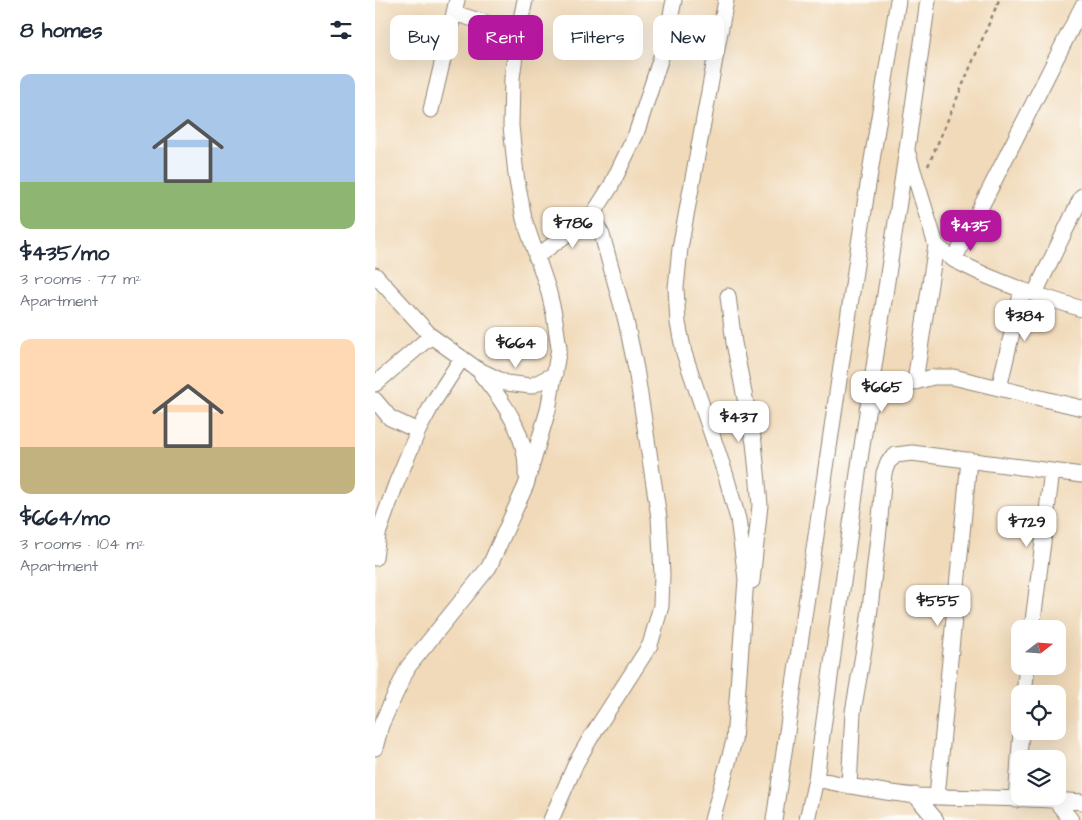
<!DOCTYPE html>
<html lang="en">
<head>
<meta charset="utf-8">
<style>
  :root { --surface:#fff; --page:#f2f2f3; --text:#1f2937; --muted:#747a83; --accent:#b5179e }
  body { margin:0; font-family:"Architects Daughter",sans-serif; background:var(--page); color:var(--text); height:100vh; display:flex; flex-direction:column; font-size:19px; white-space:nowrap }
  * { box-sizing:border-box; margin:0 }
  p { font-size:16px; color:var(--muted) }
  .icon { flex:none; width:28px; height:28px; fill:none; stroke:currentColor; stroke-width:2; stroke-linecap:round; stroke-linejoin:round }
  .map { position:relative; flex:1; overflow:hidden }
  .details { display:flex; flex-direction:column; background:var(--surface); width:375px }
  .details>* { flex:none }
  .banner { position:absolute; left:15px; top:15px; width:475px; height:45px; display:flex; gap:10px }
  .needle { width:32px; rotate:73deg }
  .buttons { position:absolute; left:636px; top:620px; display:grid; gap:10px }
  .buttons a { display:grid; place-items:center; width:55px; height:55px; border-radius:10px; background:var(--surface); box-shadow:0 5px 20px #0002; font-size:25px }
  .price { position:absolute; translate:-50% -42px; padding:0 11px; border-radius:10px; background:#fff; color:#222; font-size:16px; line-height:32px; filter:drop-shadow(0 1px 2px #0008) }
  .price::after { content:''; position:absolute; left:50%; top:30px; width:15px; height:11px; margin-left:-8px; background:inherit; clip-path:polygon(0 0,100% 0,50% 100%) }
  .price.active { background:var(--accent); color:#fff }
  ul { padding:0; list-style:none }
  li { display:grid; align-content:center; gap:10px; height:265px; padding:0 20px }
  li span { display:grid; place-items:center; height:155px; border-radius:10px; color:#555 }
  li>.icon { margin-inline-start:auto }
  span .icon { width:90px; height:90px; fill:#fffc; stroke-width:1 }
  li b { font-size:21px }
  h2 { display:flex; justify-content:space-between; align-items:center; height:60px; padding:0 20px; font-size:21px }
  .tag { padding:0 18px; border-radius:10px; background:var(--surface); box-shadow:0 5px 20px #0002; font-size:18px; line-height:45px }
  .tag.active { background:var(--accent); color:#fff }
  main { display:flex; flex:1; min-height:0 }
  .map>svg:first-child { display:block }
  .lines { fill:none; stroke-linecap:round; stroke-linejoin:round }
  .minor-casing { stroke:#8e8272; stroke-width:17 }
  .path { stroke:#8e8272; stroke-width:2.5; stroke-dasharray:4 4; stroke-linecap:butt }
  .minor { stroke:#fff; stroke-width:15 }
</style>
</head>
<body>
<main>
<section class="details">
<h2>8 homes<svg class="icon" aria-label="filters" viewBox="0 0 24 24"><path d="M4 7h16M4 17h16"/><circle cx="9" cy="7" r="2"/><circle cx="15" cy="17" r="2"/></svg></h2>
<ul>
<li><span style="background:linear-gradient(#a9c7e8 70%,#8fb573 0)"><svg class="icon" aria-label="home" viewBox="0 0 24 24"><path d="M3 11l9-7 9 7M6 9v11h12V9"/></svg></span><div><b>$435/mo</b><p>3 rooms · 77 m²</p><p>Apartment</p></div></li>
<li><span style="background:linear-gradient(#ffd9b3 70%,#c2b280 0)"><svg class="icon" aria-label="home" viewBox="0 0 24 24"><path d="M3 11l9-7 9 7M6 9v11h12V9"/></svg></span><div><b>$664/mo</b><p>3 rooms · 104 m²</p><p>Apartment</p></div></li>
</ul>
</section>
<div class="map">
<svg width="707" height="820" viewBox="0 0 707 820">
  <rect width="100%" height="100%" fill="#fdfcf7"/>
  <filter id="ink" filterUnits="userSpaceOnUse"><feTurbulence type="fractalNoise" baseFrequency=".02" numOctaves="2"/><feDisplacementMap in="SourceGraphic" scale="10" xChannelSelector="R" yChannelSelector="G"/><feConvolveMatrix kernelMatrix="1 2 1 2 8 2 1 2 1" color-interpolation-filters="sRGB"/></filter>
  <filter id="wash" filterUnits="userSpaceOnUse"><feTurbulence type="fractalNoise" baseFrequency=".0096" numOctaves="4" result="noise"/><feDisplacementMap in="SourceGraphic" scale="20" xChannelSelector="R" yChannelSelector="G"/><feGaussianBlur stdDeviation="1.12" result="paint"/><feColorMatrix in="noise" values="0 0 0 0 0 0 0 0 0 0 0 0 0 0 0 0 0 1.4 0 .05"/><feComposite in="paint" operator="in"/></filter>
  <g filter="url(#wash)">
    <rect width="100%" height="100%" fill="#f1daba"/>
  </g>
  <g filter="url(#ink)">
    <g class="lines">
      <defs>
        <path id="minor" d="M79 13 143 33
          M56 110 82 0
          M533 154 561 245 579 260 612 276 647 290 707 309
          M161 257 217 216 236 186 261 134 290 45 299 0
          M579 260 707 7
          M0 275 56 336 102 369 131 383 156 386 180 374
          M660 293 707 196
          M353 296 359 343 379 443 382 472 385 505 377 581
          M106 374C129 402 153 436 151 474
          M540 381 561 245
          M0 384 56 336
          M624 388 647 290
          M0 400 15 418 43 431
          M492 409 511 390 558 377H578L707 408
          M0 558 3 534 21 484 43 431 59 401 87 358
          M657 629 677 471
          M649 694 652 666
          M0 748 6 725 33 667 114 567 151 485 173 410 184 348 179 314 173 289 149 219 141 175 136 126 137 78 143 33 150 0
          M441 779C474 786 509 793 543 796 597 799 653 797 707 802
          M474 786 478 712 493 626 504 529 509 473 513 462 521 455 537 453 707 475
          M540 795 561 820
          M562 797 594 460
          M641 800 646 731
          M680 800 696 820
          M176 820 201 763 216 737 275 645 286 606 287 574 284 517 261 369 251 321 227 235 217 216
          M337 820 359 741 371 579 363 519 351 476 309 353 303 323 301 288 305 248 351 0
          M399 820 491 197 523 0
          M432 820 441 779 484 466 532 149 553 0"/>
      </defs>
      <!-- minor casing -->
      <use href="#minor" class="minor-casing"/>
      <!-- path -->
      <path class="path" d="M553 166 624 0"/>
      <!-- minor -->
      <use href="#minor" class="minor"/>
    </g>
  </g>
</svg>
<div class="buttons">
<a><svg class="needle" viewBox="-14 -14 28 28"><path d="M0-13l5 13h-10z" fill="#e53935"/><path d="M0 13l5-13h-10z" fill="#747a83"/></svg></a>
<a><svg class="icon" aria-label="locate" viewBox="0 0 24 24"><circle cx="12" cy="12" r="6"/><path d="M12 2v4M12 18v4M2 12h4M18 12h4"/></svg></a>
<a><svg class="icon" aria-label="layers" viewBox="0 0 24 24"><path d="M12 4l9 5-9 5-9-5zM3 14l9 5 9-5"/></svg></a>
</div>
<b class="price" style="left:198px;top:249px">$786</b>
<b class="price active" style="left:596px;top:252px">$435</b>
<b class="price" style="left:650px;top:342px">$384</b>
<b class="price" style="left:141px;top:369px">$664</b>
<b class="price" style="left:507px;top:413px">$665</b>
<b class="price" style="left:364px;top:443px">$437</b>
<b class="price" style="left:652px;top:548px">$729</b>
<b class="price" style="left:563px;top:627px">$555</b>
<div class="banner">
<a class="tag">Buy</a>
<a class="tag active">Rent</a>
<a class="tag">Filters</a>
<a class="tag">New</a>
</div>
</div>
</main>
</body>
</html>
